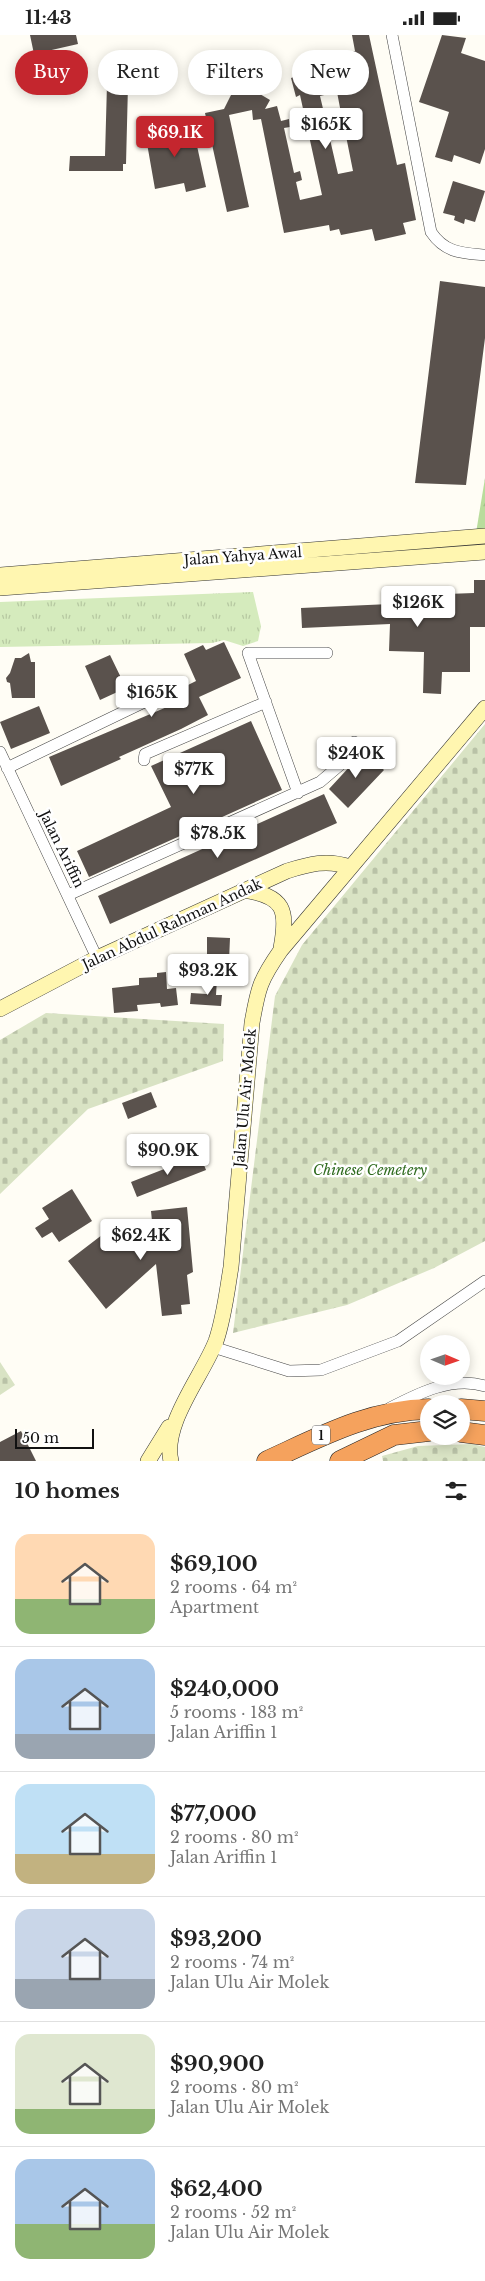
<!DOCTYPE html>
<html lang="en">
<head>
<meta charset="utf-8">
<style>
  :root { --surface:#fff; --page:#f6f6f6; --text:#222; --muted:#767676; --line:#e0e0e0; --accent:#c4262e }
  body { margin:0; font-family:"Libre Baskerville",serif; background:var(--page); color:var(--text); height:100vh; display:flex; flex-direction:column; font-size:19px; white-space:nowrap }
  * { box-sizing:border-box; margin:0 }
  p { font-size:16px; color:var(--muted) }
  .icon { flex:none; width:28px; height:28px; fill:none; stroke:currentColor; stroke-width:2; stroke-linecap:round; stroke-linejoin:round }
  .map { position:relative; height:1426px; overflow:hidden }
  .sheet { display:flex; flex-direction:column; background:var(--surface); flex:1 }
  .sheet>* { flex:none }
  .hud { position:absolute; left:15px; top:15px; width:455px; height:45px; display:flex; gap:10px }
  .needle { width:32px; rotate:92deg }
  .buttons { position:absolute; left:420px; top:1300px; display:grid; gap:10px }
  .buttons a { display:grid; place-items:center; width:50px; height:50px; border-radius:50%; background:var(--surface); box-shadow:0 2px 12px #0003; font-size:25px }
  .scale { position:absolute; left:15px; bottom:12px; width:79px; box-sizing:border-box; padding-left:5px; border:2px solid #111; border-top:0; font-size:14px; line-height:18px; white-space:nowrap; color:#111; -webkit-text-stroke:4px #fff; paint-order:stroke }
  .price { position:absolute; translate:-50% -42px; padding:0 11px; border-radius:5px; background:#fff; color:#222; font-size:16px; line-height:32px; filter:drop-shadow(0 1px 2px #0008) }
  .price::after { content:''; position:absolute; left:50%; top:30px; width:15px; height:11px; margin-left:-8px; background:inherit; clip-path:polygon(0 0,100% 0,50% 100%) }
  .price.current { background:var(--accent); color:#fff }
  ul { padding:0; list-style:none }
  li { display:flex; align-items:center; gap:15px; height:125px; padding:0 15px }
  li+li { border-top:1px solid var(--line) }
  li span { display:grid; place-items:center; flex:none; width:140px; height:100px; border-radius:15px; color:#555 }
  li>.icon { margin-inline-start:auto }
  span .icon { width:60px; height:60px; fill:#fffc; stroke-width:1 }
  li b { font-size:21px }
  h2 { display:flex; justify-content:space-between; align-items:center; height:60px; padding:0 15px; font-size:21px }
  .pill { padding:0 18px; border-radius:22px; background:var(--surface); box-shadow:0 2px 12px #0003; font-size:18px; line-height:45px }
  .pill.current { background:var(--accent); color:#fff }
  .status { display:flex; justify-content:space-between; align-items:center; height:35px; padding:0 25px; background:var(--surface); direction:ltr }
  .status svg { height:14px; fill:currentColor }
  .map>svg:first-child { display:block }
  .grass { fill:url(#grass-tufts) }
  .forest { fill:url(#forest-firs) }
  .cemetery { fill:url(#cemetery-stones) }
  .building { fill:#5a524d; fill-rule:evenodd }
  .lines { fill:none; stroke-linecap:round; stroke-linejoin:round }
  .street-casing { stroke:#444; stroke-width:12 }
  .secondary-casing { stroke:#333; stroke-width:16 }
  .highway-casing { stroke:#222; stroke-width:21 }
  .street { stroke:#fff; stroke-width:11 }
  .secondary { stroke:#fff6b0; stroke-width:15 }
  .highway { stroke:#f5a25d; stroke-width:20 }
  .labels { text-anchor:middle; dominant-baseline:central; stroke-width:5; stroke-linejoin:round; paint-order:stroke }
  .shield { fill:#fff; stroke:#585858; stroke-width:1 }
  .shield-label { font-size:12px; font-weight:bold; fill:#111 }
  .street-label { font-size:14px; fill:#111; stroke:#fff }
  .park-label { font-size:14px; font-style:italic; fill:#2f6b1f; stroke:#fff }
</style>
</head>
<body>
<div class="status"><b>11:43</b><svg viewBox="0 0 49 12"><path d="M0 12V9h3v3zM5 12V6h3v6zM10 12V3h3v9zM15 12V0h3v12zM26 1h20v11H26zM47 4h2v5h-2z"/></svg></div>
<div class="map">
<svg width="485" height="1426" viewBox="0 0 485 1426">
  <defs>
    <pattern id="grass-tufts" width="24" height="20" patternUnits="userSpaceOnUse" patternTransform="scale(1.25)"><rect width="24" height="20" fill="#d5ebbd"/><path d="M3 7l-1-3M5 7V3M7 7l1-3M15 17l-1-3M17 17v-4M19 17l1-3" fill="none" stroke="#b6c8a1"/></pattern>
    <pattern id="forest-firs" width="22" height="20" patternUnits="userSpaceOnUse" patternTransform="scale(1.25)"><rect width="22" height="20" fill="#b9dc9c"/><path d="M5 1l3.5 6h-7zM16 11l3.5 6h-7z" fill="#9ebc85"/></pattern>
    <pattern id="cemetery-stones" width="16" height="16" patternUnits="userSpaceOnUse" patternTransform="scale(1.25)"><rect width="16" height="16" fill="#d9e3c4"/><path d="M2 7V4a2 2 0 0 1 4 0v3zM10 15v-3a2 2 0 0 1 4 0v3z" fill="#b9c2a7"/></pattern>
  </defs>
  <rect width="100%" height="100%" fill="#fffdf5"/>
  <!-- grass -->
  <path class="grass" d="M253 557 261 591 258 606 243 611 224 605 212 608 0 612V567Z"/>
  <!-- forest -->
  <path class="forest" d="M485 443V497L476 498Z"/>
  <!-- cemetery -->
  <path class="cemetery" d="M485 689V1206L434 1233 347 1270 233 1298 275 961 302 910Z
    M46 978 224 989 223 1026 88 1074 0 1159V1005Z
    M0 1327 15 1350 0 1360Z
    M472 1409 485 1412V1426H383L382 1421 418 1411Z"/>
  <!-- building -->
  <path class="building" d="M30 0H76L78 9 34 19Z
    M352 0H369L397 130 405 128 416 185 403 188 406 199 375 206 372 194 341 200 339 194 330 196 329 190 284 198 261 84 253 85 252 75 229 80 249 172 227 177 205 78 224 74 238 46 254 52 253 55 270 65 265 74 277 71 281 86 289 84 290 92 284 93 294 138 300 136 302 145 296 147 300 165 322 160 300 60 296 62 291 43 296 41 295 38 328 30 327 22 355 16ZM337 57 341 78 325 82 320 61ZM345 96 353 136 338 139 329 100Z
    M442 0 466 3 461 18 485 26V114L480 129 454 120 452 127 435 122 449 77 419 67Z
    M107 49 128 50 126 129H123V136H69L70 121H105Z
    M192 88 206 152 186 157 184 148 155 154 145 97Z
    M453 146 485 156 475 187 465 184 464 189 454 185 455 181 443 178Z
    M440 246 485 252V303L466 450 415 448Z
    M474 545H485V592H470V637H442L441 659 423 658 424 617 389 616 390 589 302 593 301 573 390 569 391 559 447 563V559L474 558Z
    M224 607 241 643 199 662 208 680 181 694 119 722 121 724 61 751 49 722 174 669 170 659 196 646 184 619 203 610 206 615Z
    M29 618 31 627H35V663H12L10 648 7 647 6 643 10 638 15 623H21Z
    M110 620 126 653 100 665 85 631Z
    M39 671 50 698 11 714 0 687Z
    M251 686 282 755 89 842 77 816 171 772 151 731Z
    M364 716 384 735 348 773 329 754Z
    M324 759 337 788 110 889 98 861Z
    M207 902 230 903 229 926 207 925Z
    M166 937 167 954 176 953 178 970 161 972 160 968 137 970 138 976 114 978 112 953 139 950V943L157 942V938Z
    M208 943 217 944 216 960H222L221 971 190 969 191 958 207 959Z
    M151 1057 157 1072 128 1084 122 1068Z
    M200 1120 206 1135 137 1162 131 1147Z
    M72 1154 92 1186 59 1207 52 1197 42 1203 35 1193 49 1184 42 1173Z
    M187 1172 193 1237 187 1240 190 1269 181 1270 182 1279 162 1281 156 1229 106 1274 68 1226 115 1190 125 1200 129 1196 138 1206 143 1201 155 1216 151 1176Z
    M21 1396 36 1426H0V1407Z"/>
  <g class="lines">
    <defs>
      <path id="street" d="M392 0 431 197C445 218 462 218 485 220
        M0 717 97 923
        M144 725 145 719 266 667
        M7 733 163 658
        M298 758 248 618H327
        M68 860 320 747 340 730 354 707
        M213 1312 289 1336 321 1335 398 1306 485 1246
        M390 1373C419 1358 452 1341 485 1351"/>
      <path id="secondary" d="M0 540 485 501
        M0 553 485 517
        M243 855C285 861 288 875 281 913
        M0 974 97 923 287 836C309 829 327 824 350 832
        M148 1426 169 1392
        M171 1426C162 1389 203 1340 216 1306 224 1283 227 1256 231 1232L252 988C258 953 260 945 281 915L485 673"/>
      <path id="highway" d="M461 1374 485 1376
        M461 1397 485 1400
        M267 1426C320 1402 369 1375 429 1374
        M340 1426 394 1400 429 1396"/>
    </defs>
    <!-- street casing -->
    <use href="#street" class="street-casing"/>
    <!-- secondary casing -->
    <use href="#secondary" class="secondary-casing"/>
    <!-- highway casing -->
    <use href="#highway" class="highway-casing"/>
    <!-- street -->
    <use href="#street" class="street"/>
    <!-- secondary -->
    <use href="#secondary" class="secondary"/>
    <!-- highway -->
    <use href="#highway" class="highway"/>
  </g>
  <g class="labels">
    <!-- shield labels -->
    <rect class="shield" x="312" y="1390.5" width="18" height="19" rx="4"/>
    <g class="shield-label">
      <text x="321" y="1400">1</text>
    </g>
    <!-- street labels -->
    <g class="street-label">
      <text transform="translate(243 521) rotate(-4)">Jalan Yahya Awal</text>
      <text transform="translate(62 814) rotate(64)">Jalan Ariffin</text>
      <text transform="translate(172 889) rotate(-25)">Jalan Abdul Rahman Andak</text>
      <text transform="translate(245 1063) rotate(-85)">Jalan Ulu Air Molek</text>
    </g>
    <!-- park labels -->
    <g class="park-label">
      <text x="370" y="1135">Chinese Cemetery</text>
    </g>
  </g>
</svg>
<div class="buttons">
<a><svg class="needle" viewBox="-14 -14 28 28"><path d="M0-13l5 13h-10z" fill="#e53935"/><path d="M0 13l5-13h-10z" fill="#767676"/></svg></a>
<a><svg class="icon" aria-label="layers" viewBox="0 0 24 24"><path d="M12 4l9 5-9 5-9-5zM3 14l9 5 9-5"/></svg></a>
</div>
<div class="scale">50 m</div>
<b class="price" style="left:326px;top:115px">$165K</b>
<b class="price current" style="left:175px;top:123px">$69.1K</b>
<b class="price" style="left:418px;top:593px">$126K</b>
<b class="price" style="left:152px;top:683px">$165K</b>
<b class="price" style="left:356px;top:744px">$240K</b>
<b class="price" style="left:194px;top:760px">$77K</b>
<b class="price" style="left:218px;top:824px">$78.5K</b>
<b class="price" style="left:208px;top:961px">$93.2K</b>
<b class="price" style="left:168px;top:1141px">$90.9K</b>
<b class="price" style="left:141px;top:1226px">$62.4K</b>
<div class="hud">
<a class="pill current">Buy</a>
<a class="pill">Rent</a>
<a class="pill">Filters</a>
<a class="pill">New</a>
</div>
</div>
<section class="sheet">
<h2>10 homes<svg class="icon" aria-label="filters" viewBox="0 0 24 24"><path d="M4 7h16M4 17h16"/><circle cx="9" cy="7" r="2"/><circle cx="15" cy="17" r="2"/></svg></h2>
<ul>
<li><span style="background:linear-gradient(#ffd9b3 65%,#8fb573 0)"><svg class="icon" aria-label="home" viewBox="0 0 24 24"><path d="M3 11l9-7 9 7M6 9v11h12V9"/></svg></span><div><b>$69,100</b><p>2 rooms · 64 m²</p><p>Apartment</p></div></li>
<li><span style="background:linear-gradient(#a9c7e8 75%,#9aa5b1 0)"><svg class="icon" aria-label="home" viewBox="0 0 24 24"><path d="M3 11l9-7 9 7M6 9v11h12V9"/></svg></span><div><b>$240,000</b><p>5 rooms · 183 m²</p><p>Jalan Ariffin 1</p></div></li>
<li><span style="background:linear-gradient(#bfe0f5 70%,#c2b280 0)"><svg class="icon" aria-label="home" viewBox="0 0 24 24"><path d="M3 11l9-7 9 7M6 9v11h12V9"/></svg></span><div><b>$77,000</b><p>2 rooms · 80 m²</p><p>Jalan Ariffin 1</p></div></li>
<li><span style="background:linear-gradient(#c9d6e8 70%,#9aa5b1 0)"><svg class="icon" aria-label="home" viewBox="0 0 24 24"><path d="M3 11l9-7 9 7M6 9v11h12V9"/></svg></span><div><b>$93,200</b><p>2 rooms · 74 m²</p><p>Jalan Ulu Air Molek</p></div></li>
<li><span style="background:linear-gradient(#dfe7d0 75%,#8fb573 0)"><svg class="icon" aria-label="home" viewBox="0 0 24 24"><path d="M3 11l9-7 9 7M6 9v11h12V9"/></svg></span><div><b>$90,900</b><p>2 rooms · 80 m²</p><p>Jalan Ulu Air Molek</p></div></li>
<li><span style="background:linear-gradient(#a9c7e8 65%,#8fb573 0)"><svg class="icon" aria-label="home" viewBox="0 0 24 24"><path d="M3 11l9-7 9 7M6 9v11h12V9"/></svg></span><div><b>$62,400</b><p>2 rooms · 52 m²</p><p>Jalan Ulu Air Molek</p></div></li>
</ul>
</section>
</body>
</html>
